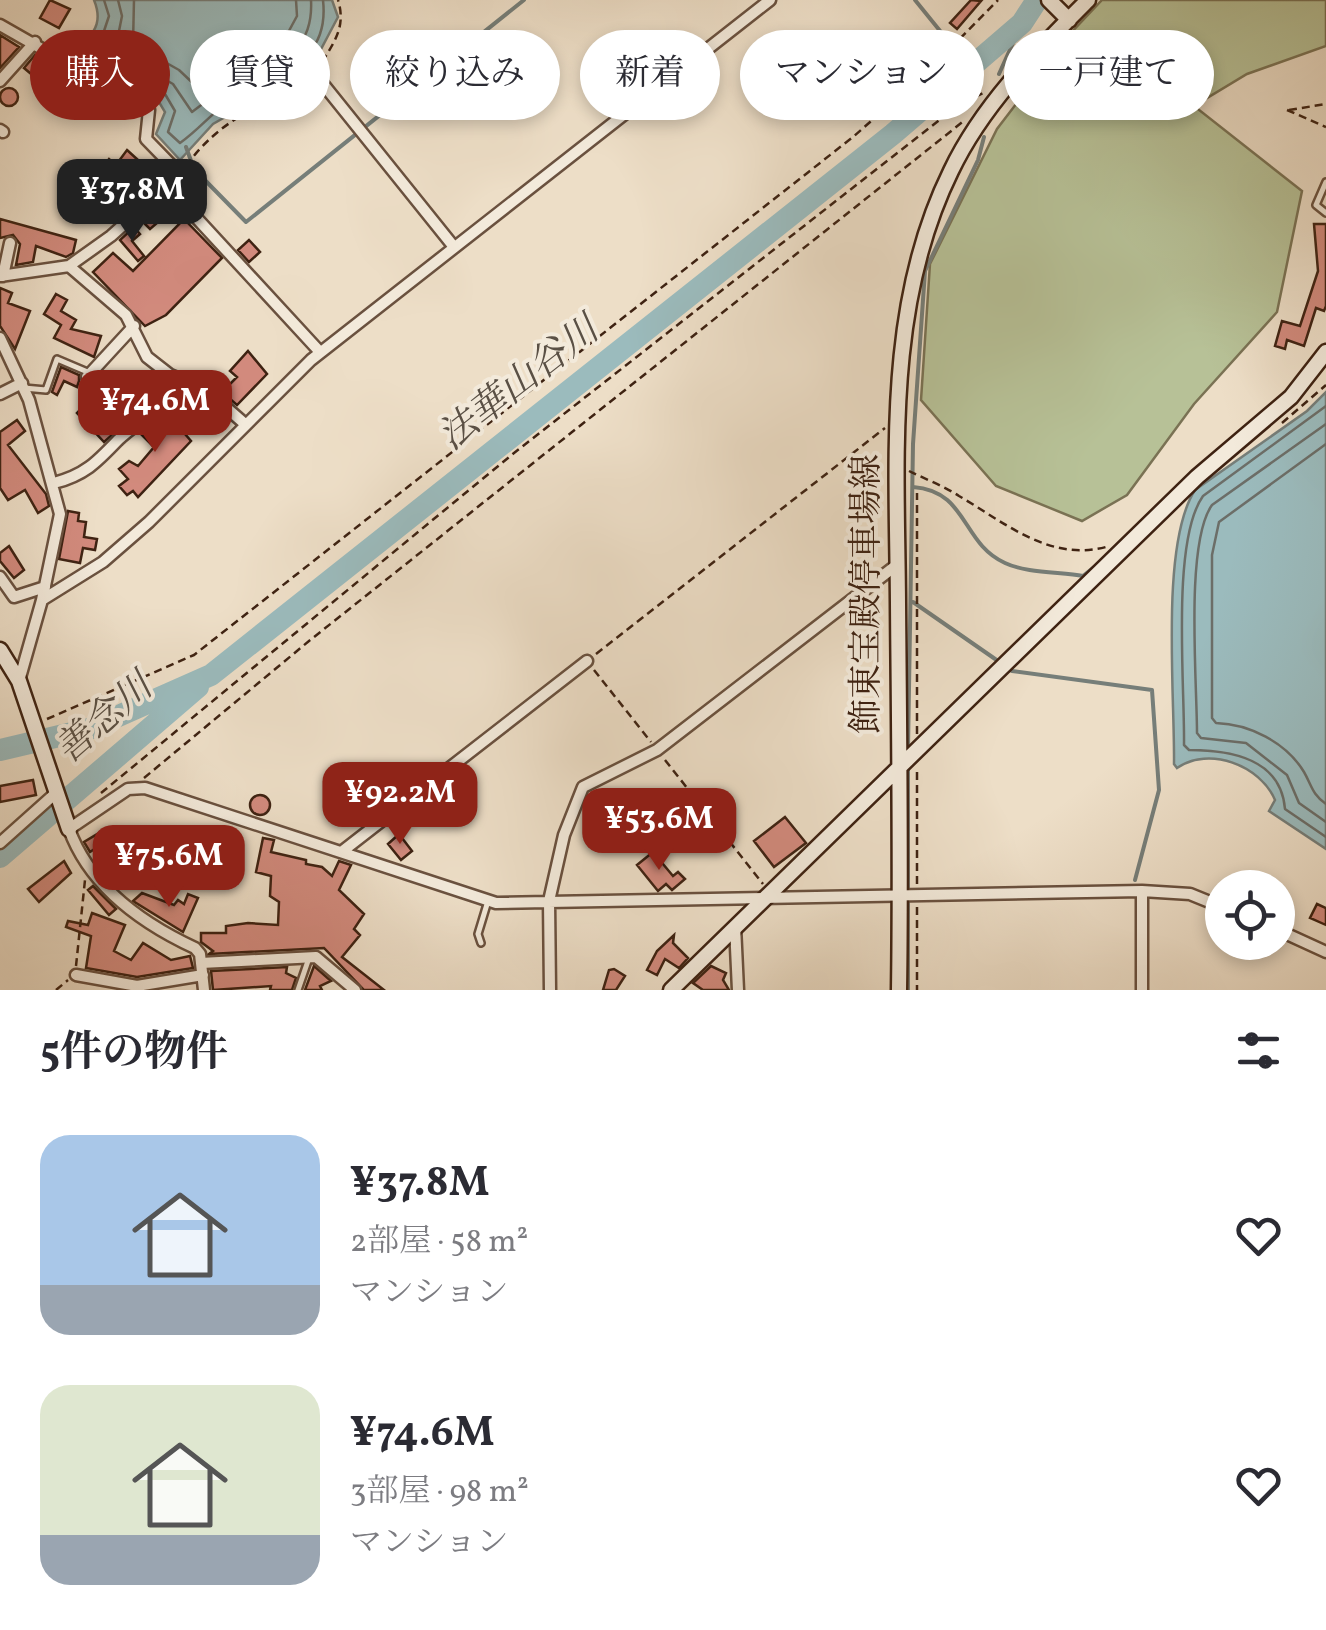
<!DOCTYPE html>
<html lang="ja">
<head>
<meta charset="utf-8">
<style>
  :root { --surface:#fff; --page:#f2f2f3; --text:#2b2b33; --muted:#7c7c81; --accent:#8f2418 }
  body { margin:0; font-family:Vollkorn,"Noto Serif JP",serif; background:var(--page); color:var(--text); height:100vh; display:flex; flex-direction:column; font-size:38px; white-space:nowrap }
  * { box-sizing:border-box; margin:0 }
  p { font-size:32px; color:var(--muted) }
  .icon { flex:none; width:55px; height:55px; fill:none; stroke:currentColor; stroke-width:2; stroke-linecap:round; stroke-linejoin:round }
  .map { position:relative; height:990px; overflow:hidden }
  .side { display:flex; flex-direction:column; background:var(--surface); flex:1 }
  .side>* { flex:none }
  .top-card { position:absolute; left:30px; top:30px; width:1268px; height:90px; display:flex; gap:20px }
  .fabs { position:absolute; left:1205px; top:870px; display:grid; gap:20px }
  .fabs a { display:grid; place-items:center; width:90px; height:90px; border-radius:50%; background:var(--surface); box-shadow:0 5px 15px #0003; font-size:50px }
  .price { position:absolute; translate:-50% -85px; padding:0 22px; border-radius:20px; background:var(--accent); color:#fff; font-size:32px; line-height:65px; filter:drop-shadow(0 2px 5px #0008) }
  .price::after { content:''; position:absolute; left:50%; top:60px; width:30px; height:22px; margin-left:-15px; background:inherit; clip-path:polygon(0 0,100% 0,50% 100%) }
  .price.current { background:#222; color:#fff }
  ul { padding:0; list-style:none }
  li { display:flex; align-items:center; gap:30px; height:250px; padding:0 40px }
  li span { display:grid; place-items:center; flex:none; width:280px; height:200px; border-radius:30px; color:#555 }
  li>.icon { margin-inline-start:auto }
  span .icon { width:120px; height:120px; fill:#fffc; stroke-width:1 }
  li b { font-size:42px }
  h2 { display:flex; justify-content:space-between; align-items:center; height:120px; padding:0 40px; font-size:42px }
  .pill { padding:0 35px; border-radius:45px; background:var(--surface); box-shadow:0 5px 15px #0003; font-size:35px; line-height:90px }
  .pill.current { background:var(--accent); color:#fff }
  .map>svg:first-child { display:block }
  .green { fill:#b7c197; stroke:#7a7254; stroke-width:2.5 }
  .water { fill:#9bbbbd; stroke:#767e79; stroke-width:2.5 }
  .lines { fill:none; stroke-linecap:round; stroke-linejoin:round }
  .shore { stroke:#6c6e68; stroke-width:2.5 }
  .stream { stroke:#767e79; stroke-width:4 }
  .river { stroke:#9bbbbd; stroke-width:22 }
  .building { fill:#d28a7d; stroke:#3e2212; stroke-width:2.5 }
  .lane-casing { stroke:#6a513f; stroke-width:10 }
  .street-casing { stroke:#6a513f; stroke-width:15 }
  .secondary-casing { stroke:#3e2212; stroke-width:19 }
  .path { stroke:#3e2212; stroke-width:2.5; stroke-dasharray:8 5; stroke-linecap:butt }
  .lane { stroke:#f3eadb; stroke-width:5 }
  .street { stroke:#f3eadb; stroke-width:10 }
  .secondary { stroke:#f3eadb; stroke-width:14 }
  .labels { text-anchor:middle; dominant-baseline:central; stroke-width:8; stroke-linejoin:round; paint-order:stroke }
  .street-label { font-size:35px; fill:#3e2212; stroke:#f3eadb }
  .water-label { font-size:38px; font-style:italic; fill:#5a5045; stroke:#f3eadb }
</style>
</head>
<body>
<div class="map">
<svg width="1326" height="990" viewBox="0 0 1326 990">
  <rect width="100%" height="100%" fill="#eddec7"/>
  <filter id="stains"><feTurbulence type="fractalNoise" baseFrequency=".002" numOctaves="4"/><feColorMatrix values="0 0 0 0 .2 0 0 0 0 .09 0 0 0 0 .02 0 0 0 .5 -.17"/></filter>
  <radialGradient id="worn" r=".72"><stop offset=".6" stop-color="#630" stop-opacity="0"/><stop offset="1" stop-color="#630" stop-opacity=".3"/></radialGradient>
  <!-- green -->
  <path class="green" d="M1102 0H1326V46L1247 74 1194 106 1302 191 1277 312 1194 404 1127 495 1082 521 996 486 921 400 930 264 997 129 1068 36Z"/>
  <!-- water -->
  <path class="water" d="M94 0H332L338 17 311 68 213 124 180 160 156 134 165 112 159 102 77 57C89 35 105 27 94 0Z
    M1326 392V849L1269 811 1275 800C1260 765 1209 746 1177 768L1174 764C1175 695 1160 544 1195 490L1307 411Z"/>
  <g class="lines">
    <!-- shore -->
    <path class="shore" d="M104 0 109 16 96 55 165 94 175 111 168 132 180 143C200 129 214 110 235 97 279 70 330 64 323 0
      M118 0 122 16 115 51 173 84 192 112C204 103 218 92 231 84 273 60 314 58 311 0
      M134 0 133 44 179 70 198 88 284 40 297 16 296 0
      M1326 406 1203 496C1171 541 1185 686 1184 745L1189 750C1230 750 1281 758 1285 809L1326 837
      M1326 424 1212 505C1185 543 1197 681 1197 733L1201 738 1246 743 1287 775 1299 803 1326 822
      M1326 444 1219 522 1212 555V718L1216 723C1249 724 1286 742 1304 772 1312 786 1312 794 1326 804"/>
    <!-- stream -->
    <path class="stream" d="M915 0 945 37
      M999 74 1022 23
      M186 147 194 169 246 222 524 0
      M913 487C968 491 961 543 1005 563 1026 573 1060 572 1083 576L1098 564
      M913 602 998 661
      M1012 671 1152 690 1159 790 1135 880
      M908 750 913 444 925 271 978 160 984 137
      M908 990V765"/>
    <!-- river -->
    <path class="river" d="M0 750 89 729 211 675 893 134 1022 23 1037 0
      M0 857 198 687"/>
  </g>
  <!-- building -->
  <path class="building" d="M50 0 70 9 59 28 40 18Z
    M971 0 981 1 957 29 950 23Z
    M0 35 19 47 0 68Z
    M35 55 49 63 37 79 24 68Z
    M0 97a9 9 0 1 1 18 0a9 9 0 1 1-18 0Z
    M127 150 160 180 136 201 105 179 110 172 102 168 109 159 116 165Z
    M163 201 172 210 150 229 142 221Z
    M0 219 76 240 73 253 66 257 36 246 33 262 16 265 20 244 13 235 0 238Z
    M184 219 222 258 166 315 145 326 93 272 113 253 133 271Z
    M1314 224H1326V306L1324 311 1316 308 1304 346 1287 340 1285 349 1275 346 1282 321 1300 326 1318 271Z
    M134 227 140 234 132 241 144 256 138 261 120 240Z
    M249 240 260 252 249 262 238 250Z
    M0 288 12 293 8 303 30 311 15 349 0 326Z
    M56 294 67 300 61 311 76 320 71 329 101 336 94 357 54 338 61 325 44 314Z
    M248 351 267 374 237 405 222 392 237 377 230 371Z
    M61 367 79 375V381L77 387 64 381 57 395 52 392Z
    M98 391 126 415 153 393 156 397 104 442 77 413Z
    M166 412 191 441 138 497 133 491 127 495 119 486 128 479 119 469 129 461 138 466 154 447 140 433Z
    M17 420 25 431 8 445 46 494 49 506 38 513 25 490 8 500 0 488V432Z
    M68 511 79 513 78 521 86 522 84 537 97 539 95 550 83 548 80 563 59 559Z
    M9 546 24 570 14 578 0 561V553Z
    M33 780 36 795 0 802V786Z
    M250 805a10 10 0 1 1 20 0a10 10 0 1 1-20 0Z
    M785 817 806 843 774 867 754 841Z
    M99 833 105 842 90 852 84 842Z
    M399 834 412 851 401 860 388 844Z
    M263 838 274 840 271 852 306 860V864L322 867 332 876 339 861 351 865 339 890 364 914 354 929 360 935 342 957 384 990H364L324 948 209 954 213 951 201 942V933H226V926L248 923 278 925 279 902 270 896 271 876 256 872Z
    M653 852 673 876 678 872 685 879 672 890 666 884 658 891 637 865Z
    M64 861 71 873 39 902 28 889Z
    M93 886 116 909 109 915 88 890Z
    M142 893 174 905 178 900 184 904 188 894 198 898 183 932 133 901Z
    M1317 904 1326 908V925L1310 918Z
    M92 913 125 925 114 951 131 960 143 943 171 960 190 956 193 968 137 977 86 968 91 936 66 927 68 921 88 925Z
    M674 935 673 943 688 958 679 968 665 959 657 975 647 970 657 951Z
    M314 966 331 981 320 986 322 990H305Z
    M711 966 726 973 723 980 729 990H703L693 983Z
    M287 967 286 973 296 978 292 990H270L271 986 213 990 211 971Z
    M614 969 625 976 616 990H603L609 970Z"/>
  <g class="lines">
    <defs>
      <path id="lane" d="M1326 182 1316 205 1326 213
        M24 388 46 390 57 359 90 373
        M481 943 478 934 488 901
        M298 990 309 958"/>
      <path id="street" d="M0 25 149 110 146 139 180 174 111 236 69 266 0 276
        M315 74 454 247
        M0 81 35 42
        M0 130 3 132
        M168 187 320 352
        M69 266 126 315 147 357 170 375 205 389 245 424
        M3 276 10 243
        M0 338 29 400 60 514 42 600 19 681
        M87 377 134 326
        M0 394 22 383
        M54 483C85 475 97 462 118 440 141 418 166 410 179 378
        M0 577 14 597 45 587
        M42 600 103 562 149 522 311 360 770 0
        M0 843 57 792
        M344 850 587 661
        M735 926 738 990
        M1278 930 1326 952
        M201 963 316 957 355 990
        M76 975 137 986 203 975
        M204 990 200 954 195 948C141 923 90 887 69 829L128 789 145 788 496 903 1142 891 1190 894 1222 907
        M550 990 549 901 564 835 583 787 657 750 898 564
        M1142 990V891"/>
      <path id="secondary" d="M1049 0 1069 20
        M0 650 19 681 69 829
        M671 990 1197 477 1291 397 1326 352
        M899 990C901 861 899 732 898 603 897 457 885 305 951 171 983 104 1036 52 1088 0"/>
    </defs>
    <!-- lane casing -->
    <use href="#lane" class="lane-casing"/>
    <!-- street casing -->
    <use href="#street" class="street-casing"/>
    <!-- secondary casing -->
    <use href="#secondary" class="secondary-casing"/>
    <!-- path -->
    <path class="path" d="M322 62C335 41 346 26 338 0
      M1287 110 1326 127
      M1289 110 1326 104
      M186 166C221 118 258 108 307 79
      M1282 423 1326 385
      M909 471C925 479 944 486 959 496 1004 522 1049 562 1106 547
      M596 654 885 428
      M594 670 651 742
      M47 719 194 655 853 137 926 73 998 0
      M917 734V493
      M665 760 763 884
      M144 778 309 641 965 120
      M101 793 514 453 956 107 983 93
      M917 884V767
      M917 907V990
      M76 966 85 880
      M56 990 68 980"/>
    <!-- lane -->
    <use href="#lane" class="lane"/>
    <!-- street -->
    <use href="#street" class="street"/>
    <!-- secondary -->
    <use href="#secondary" class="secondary"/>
  </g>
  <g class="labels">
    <!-- street labels -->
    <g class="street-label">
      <text transform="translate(868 594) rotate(-90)">飾東宝殿停車場線</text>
    </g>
    <!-- water labels -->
    <g class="water-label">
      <text transform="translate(520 385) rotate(-38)">法華山谷川</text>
      <text transform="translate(105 720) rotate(-41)">善念川</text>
    </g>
  </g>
  <rect width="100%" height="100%" filter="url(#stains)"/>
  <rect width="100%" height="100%" fill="url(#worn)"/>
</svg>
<div class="fabs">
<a><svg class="icon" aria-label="locate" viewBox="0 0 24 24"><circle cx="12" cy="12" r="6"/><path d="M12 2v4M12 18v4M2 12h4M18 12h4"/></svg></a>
</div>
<b class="price current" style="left:132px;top:244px">¥37.8M</b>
<b class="price" style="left:155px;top:455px">¥74.6M</b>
<b class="price" style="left:400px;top:847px">¥92.2M</b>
<b class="price" style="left:659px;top:873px">¥53.6M</b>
<b class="price" style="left:169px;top:910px">¥75.6M</b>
<div class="top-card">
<a class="pill current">購入</a>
<a class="pill">賃貸</a>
<a class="pill">絞り込み</a>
<a class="pill">新着</a>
<a class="pill">マンション</a>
<a class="pill">一戸建て</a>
</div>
</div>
<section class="side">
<h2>5件の物件<svg class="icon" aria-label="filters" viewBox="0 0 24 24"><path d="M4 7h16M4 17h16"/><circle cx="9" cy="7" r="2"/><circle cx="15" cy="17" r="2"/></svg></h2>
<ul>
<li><span style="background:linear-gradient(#a9c7e8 75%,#9aa5b1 0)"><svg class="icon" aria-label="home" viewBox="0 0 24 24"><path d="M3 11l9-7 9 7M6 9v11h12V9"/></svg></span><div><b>¥37.8M</b><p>2部屋 · 58 m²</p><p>マンション</p></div><svg class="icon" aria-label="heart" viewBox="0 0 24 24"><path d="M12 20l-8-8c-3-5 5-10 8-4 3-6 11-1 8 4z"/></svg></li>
<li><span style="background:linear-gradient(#dfe7d0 75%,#9aa5b1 0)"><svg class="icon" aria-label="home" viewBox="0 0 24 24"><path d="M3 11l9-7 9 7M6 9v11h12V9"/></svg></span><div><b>¥74.6M</b><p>3部屋 · 98 m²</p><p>マンション</p></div><svg class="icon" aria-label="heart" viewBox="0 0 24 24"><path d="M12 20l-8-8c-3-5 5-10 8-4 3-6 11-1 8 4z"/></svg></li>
</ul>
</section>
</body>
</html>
